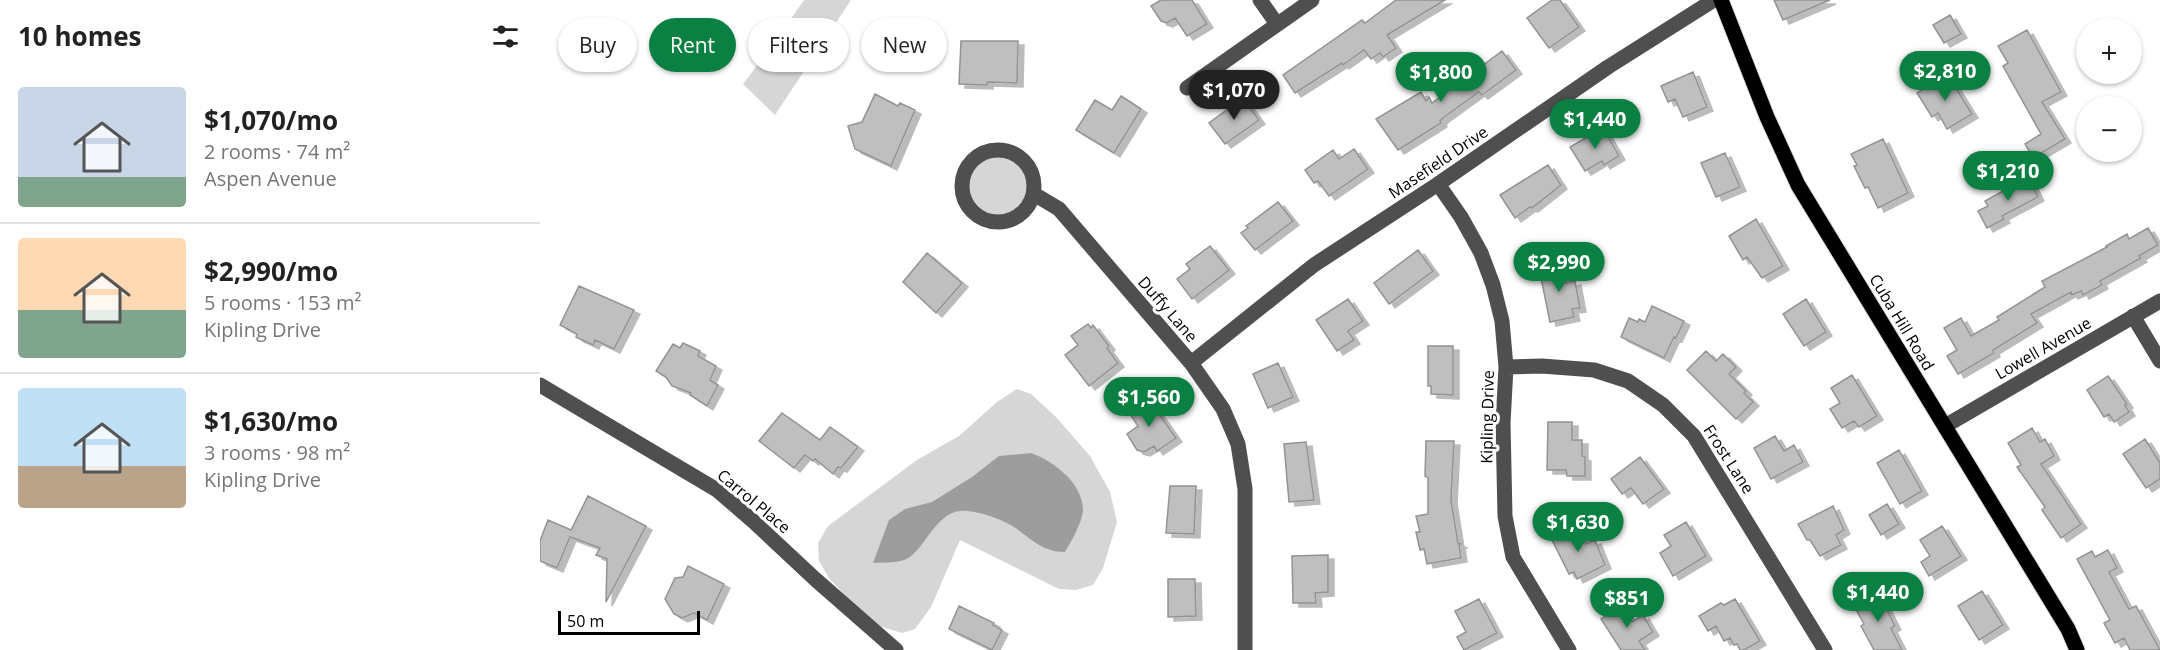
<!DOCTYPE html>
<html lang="en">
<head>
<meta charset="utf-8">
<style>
  :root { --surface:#fff; --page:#f6f6f6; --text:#222; --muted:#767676; --line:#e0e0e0; --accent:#0b8043 }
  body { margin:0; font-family:"Open Sans",sans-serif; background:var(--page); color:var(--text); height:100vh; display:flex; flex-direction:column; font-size:22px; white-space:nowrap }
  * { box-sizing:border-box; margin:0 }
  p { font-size:20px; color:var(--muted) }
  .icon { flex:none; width:33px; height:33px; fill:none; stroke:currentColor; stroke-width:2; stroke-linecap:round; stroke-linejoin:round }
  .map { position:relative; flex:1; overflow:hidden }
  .sheet { display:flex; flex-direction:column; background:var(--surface); width:540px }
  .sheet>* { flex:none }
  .guide { position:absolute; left:18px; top:18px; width:570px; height:54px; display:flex; gap:12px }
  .fabs { position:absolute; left:1536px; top:18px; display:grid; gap:12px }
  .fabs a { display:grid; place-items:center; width:66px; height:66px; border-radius:50%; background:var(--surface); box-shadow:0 2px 4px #0004; font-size:30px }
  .scale { position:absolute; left:18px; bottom:15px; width:142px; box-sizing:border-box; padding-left:6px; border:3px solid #000; border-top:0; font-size:16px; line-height:21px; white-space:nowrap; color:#000; -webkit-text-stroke:4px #fff; paint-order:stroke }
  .price { position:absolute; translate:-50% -51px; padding:0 14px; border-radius:21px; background:var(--accent); color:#fff; font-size:20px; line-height:39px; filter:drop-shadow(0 2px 3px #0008) }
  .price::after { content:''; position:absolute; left:50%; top:36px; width:18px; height:14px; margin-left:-9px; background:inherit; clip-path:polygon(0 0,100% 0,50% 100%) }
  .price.active { background:#222; color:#fff }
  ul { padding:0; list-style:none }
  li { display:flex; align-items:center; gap:18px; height:150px; padding:0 18px }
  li+li { border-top:2px solid var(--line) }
  li span { display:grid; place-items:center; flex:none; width:168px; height:120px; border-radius:6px; color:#555 }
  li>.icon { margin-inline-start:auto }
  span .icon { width:72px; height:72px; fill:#fffc; stroke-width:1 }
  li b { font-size:26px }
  h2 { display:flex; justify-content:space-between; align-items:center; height:72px; padding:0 18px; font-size:26px }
  .pill { padding:0 21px; border-radius:27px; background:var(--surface); box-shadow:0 2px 4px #0004; font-size:21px; line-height:54px }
  .pill.active { background:var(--accent); color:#fff }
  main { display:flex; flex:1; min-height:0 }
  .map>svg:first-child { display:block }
  .green { fill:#d6d6d6 }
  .water { fill:#9d9d9d }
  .building { fill:#bfbfbf; stroke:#939393; stroke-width:1.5; filter:url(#shadow) }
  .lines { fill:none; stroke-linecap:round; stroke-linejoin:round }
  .major-casing { stroke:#dbdbdb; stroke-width:17 }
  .minor { stroke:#4f4f4f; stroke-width:15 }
  .major { stroke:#000; stroke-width:15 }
  .labels { text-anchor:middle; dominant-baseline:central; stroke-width:6; stroke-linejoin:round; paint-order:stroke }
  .street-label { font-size:16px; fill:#000; stroke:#fff }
</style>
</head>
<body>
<main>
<section class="sheet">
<h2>10 homes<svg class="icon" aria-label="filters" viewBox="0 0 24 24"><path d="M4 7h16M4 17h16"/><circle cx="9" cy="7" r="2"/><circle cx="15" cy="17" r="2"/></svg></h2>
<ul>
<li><span style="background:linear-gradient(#c9d6e8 75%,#7fa58c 0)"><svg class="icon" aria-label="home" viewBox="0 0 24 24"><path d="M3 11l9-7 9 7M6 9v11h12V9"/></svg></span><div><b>$1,070/mo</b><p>2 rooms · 74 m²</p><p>Aspen Avenue</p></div></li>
<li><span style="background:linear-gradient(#ffd9b3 60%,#7fa58c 0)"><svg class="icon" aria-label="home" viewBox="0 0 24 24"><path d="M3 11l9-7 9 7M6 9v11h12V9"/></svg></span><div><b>$2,990/mo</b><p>5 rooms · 153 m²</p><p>Kipling Drive</p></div></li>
<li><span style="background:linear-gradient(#bfe0f5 65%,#b9a48a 0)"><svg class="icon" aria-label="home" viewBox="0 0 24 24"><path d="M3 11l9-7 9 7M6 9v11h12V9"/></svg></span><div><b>$1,630/mo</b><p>3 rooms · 98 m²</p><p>Kipling Drive</p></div></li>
</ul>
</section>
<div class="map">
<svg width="1620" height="650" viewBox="0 0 1620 650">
  <defs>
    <filter id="shadow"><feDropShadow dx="6" dy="4" stdDeviation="0" flood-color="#0004"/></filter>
  </defs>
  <rect width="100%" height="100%" fill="#fff"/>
  <!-- green -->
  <path class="green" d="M264 0H311L235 115 203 84 235 42Z
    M428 186a30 30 0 1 1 60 0a30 30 0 1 1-60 0Z
    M477 389 491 394 516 417 550 456 570 492 577 522 563 568 553 585 536 590 519 589 420 540 391 607 375 629 362 633 336 625 311 602 289 578 279 561 278 543 288 526 377 460 419 436 457 402Z"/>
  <!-- water -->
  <path class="water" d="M491 453C513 461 542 482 543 509 543 521 531 542 525 552 504 552 493 541 477 529 465 520 434 509 420 511 396 514 387 544 370 557 360 564 345 562 333 563L349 520 365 509 392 502 432 477 459 456Z"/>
  <!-- building -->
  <path class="building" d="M621 0H652L667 24 647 36 635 18 627 23 621 21 611 6Z
    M856 0H905L847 35 856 48 843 57 840 53 831 59 824 50 803 65 802 63 755 93 743 75 822 20 825 23Z
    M1012 0H1020L1039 27 1009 48 987 18Z
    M1234 0H1290L1243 20Z
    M1410 15 1421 34 1404 43 1393 25Z
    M1487 30 1521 92 1502 102 1525 139 1493 158 1485 144 1501 134 1463 66 1468 63 1458 46Z
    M421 41H478L477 83 447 82V85L419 84Z
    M962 51 976 70 942 95 939 92 903 118 900 121 901 123 858 150 836 119 881 92 886 101 889 97 892 103Z
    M1153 72 1167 107 1143 117 1135 99 1128 102 1121 86Z
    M1409 77 1432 114 1407 129 1398 113 1392 117 1377 93 1397 80 1399 84Z
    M335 94 358 106 360 103 375 110 351 166 315 149 308 126 322 122Z
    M581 96 601 109 574 153 536 130 555 100 572 110Z
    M703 98 719 120 685 144 669 123Z
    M1063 128 1079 156 1064 165 1062 161 1045 171 1030 147Z
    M1343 139 1368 193 1338 208 1328 187 1325 188 1314 166 1317 165 1311 154Z
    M814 149 828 169 789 196 778 181 774 183 765 170 793 150 799 159Z
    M1185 153 1200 187 1176 197 1161 163Z
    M1008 165 1021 185 992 208 990 207 975 218 960 195Z
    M1488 177 1498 197 1462 216 1464 219 1447 228 1438 211 1448 206 1445 201Z
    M738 202 753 221 715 250 701 233 708 228 706 226Z
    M1216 219 1243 266 1222 278 1207 257 1203 260 1189 236Z
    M1608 228 1618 245 1599 256 1601 258 1560 281 1562 285 1543 295 1541 291 1532 295 1531 292 1491 314 1497 323 1453 350 1454 353 1418 374 1407 356 1417 350 1404 328 1421 318 1431 336 1459 320 1457 317 1505 287 1502 281 1567 247 1566 246 1587 234 1589 239Z
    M670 246 689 270 652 299 637 279 650 269 646 264Z
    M878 250 893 271 849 304 834 283Z
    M387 253 422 283 396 313 363 282Z
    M1022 263 1026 283 1035 281 1040 308 1032 309 1034 317 1010 322 999 268Z
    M39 286 94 310 74 349 55 340 53 345 36 337 37 334 20 325Z
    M808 299 823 321 808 331 814 340 797 351 776 320Z
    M1266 299 1286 332 1264 346 1243 314Z
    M1112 306 1144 321 1136 338 1134 337 1124 358 1081 337 1089 318 1098 322 1099 319 1105 322Z
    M548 324 551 328 553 325 569 346 567 348 578 363 549 386 525 355 538 345 531 336Z
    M143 343 160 351 158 356 176 366 170 380 178 385 167 406 150 395 151 393 132 386 126 377 116 371 133 344 140 348Z
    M888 346H913V395L891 394V386H888Z
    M1166 351 1176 361 1183 354 1196 367 1189 374 1206 391 1204 393 1213 402 1196 419 1147 370Z
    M738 363 753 397 728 408 713 374Z
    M1312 375 1337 416 1319 427 1314 421 1302 428 1290 409 1300 403 1291 388Z
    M1568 376 1587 404 1585 405 1589 412 1574 422 1569 414 1564 417 1547 390Z
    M608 398 636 438 617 451 614 446 604 452 597 450 587 434 598 426 588 411Z
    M242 413 280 440 290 427 318 447 301 468 298 467 293 474 275 459 273 461 265 455 254 468 219 441Z
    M1008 422H1032V440H1042V456L1045 457V476H1027L1026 470H1007Z
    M1492 428 1500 442 1505 439 1514 456 1501 464 1541 524 1521 538 1502 510 1505 507 1477 467 1481 465 1468 443Z
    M1235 436 1244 451 1254 445 1263 462 1231 479 1214 448Z
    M1605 439 1620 463V479L1606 488 1583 454Z
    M886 441H914L911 500 918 543 922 544H919L921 558 887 564 884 549 880 550 876 532H880L876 516 888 514V478L885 476Z
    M766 442 774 500 749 502 744 444Z
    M1359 450 1382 491 1360 504 1337 463Z
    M1100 457 1124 489 1103 504 1091 488 1082 494 1071 479Z
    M630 486H656L654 534 626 533Z
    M48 496 106 526 66 602 67 559 56 555 60 548 30 537 17 568 0 561V541L8 520 31 530Z
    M1347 504 1359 524 1341 535 1329 515Z
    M1293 506 1304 530 1296 535 1301 545 1280 556 1270 540H1267L1258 524Z
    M1146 522 1166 556 1133 576 1120 553 1131 546 1124 535Z
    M1402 526 1421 556 1389 576 1381 562 1390 556 1380 540Z
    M1038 527 1046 544 1055 540 1065 565 1037 579 1034 572 1029 574 1012 540Z
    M1568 550 1577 568 1569 572 1589 609 1596 606 1620 650H1590L1584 638 1575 643 1564 623 1570 620 1537 559 1552 551 1555 557Z
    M788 555V592L775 593 776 603H753L752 556Z
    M148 566 184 584 167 620 154 613 142 618 134 614 125 599 135 578 143 577Z
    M628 579H655L656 616 628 617Z
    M1344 591 1351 604 1345 606 1355 626 1351 628 1362 650H1334L1321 626 1324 624 1314 606Z
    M1442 591 1463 625 1439 640 1418 606Z
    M939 599 957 633 924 650 917 637 926 632 915 611Z
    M1195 599 1220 641 1204 650H1200L1197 644 1194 645 1190 638 1184 641 1176 626 1168 631 1159 616 1181 603 1184 605Z
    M1082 605 1092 622 1103 615 1113 632 1099 641 1105 650H1081L1061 619Z
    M419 606 454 623 453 625 462 630 452 650 409 629Z"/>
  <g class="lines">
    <defs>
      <path id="major" d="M1181 0 1227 117 1258 185 1528 629 1537 650"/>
    </defs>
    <!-- major casing -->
    <use href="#major" class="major-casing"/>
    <!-- minor -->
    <path class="minor" d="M720 0 737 24
      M647 88 772 0
      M422 186a36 36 0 1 1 72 0a36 36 0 1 1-72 0Z
      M898 184 921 217 941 253 953 285 962 321 966 367 963 423 965 516 973 557 1029 650
      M494 194 519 209 651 363 683 409 698 444 705 489V650
      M1593 316 1620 361
      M651 363 774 265 898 184 1068 67 1174 0
      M966 367 1002 366 1054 370 1088 381 1123 405 1154 436 1285 650
      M0 385 177 490 213 521 275 579 356 650
      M1405 426 1620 301"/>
    <!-- major -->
    <use href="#major" class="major"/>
  </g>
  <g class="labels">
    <!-- street labels -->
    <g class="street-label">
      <text transform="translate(898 162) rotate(-34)">Masefield Drive</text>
      <text transform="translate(628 309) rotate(49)">Duffy Lane</text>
      <text transform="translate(1362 322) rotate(59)">Cuba Hill Road</text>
      <text transform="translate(1503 348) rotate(-30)">Lowell Avenue</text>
      <text transform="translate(947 417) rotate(-89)">Kipling Drive</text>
      <text transform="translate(1189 459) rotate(57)">Frost Lane</text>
      <text transform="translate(214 501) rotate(40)">Carrol Place</text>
    </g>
  </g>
</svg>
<div class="fabs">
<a>+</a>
<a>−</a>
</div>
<div class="scale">50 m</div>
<b class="price" style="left:1405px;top:102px">$2,810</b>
<b class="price" style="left:901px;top:103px">$1,800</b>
<b class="price active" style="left:694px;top:121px">$1,070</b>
<b class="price" style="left:1055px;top:150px">$1,440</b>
<b class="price" style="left:1468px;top:202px">$1,210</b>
<b class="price" style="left:1019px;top:293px">$2,990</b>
<b class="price" style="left:609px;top:428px">$1,560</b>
<b class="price" style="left:1038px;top:553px">$1,630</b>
<b class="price" style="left:1338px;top:623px">$1,440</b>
<b class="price" style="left:1087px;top:629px">$851</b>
<div class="guide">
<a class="pill">Buy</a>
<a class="pill active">Rent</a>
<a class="pill">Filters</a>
<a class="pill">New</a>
</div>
</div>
</main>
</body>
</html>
